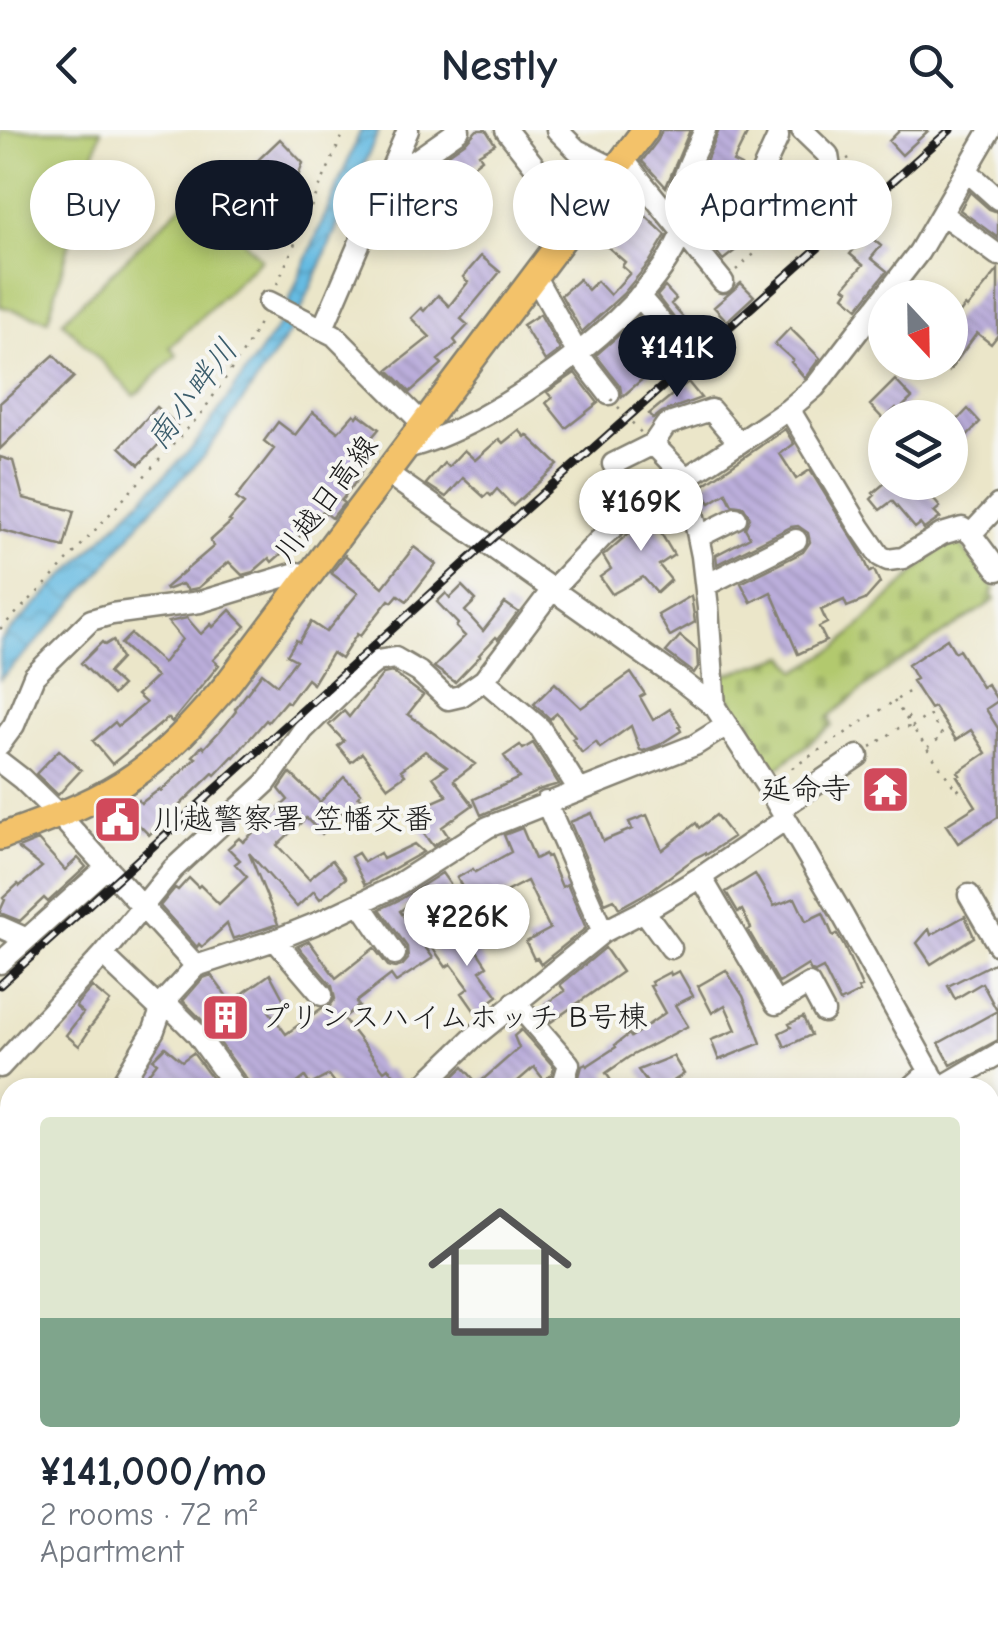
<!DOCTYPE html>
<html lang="en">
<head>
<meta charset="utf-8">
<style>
  :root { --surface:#fff; --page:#f2f2f3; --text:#1f2937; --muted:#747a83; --accent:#111827 }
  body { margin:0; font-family:"Comic Neue","Klee One",sans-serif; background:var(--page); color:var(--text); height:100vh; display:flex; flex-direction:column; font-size:38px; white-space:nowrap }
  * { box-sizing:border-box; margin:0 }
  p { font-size:32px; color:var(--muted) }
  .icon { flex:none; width:55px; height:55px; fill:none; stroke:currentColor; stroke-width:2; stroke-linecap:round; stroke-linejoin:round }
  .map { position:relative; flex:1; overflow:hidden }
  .sheet { position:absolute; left:0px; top:948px; width:1000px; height:552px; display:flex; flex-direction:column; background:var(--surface); border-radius:30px 30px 0 0; box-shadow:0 5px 15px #0003 }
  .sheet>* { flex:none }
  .banner { position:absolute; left:30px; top:30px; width:940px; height:90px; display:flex; gap:20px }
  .needle { width:65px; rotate:158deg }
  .buttons { position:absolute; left:868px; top:150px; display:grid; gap:20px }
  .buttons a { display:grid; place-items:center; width:100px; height:100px; border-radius:50%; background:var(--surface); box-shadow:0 5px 15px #0003; font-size:50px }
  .price { position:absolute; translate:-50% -85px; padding:0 22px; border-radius:35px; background:#fff; color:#222; font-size:32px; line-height:65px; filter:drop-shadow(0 2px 5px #0008) }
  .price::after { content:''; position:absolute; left:50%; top:60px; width:30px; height:22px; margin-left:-15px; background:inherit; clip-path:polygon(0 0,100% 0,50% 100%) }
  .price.on { background:var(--accent); color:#fff }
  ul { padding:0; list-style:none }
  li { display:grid; align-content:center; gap:20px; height:530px; padding:0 40px }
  li span { display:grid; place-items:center; height:310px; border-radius:10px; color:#555 }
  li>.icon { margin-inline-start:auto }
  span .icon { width:180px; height:180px; fill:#fffc; stroke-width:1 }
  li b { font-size:42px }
  .tag { padding:0 35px; border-radius:45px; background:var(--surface); box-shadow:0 5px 15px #0003; font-size:35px; line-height:90px }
  .tag.on { background:var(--accent); color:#fff }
  header { display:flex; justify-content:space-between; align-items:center; height:130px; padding:0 40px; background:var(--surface); font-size:45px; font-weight:800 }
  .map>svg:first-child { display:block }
  .cemetery { fill:url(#cemetery-stones); stroke:#677245; stroke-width:2.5 }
  .pitch { fill:#b2c96e; stroke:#677245; stroke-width:2.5 }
  .water { fill:url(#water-waves); stroke:#416c7f; stroke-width:2.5 }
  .building { fill:url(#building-back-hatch) }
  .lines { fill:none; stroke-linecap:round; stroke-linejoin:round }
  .minor-casing { stroke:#848172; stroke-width:25 }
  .major-casing { stroke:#848172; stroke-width:30 }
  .path { stroke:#848172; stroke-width:2.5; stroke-dasharray:2.5 8; stroke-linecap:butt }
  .minor { stroke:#fff; stroke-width:20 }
  .major { stroke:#f3c26a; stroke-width:25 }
  .rail-casing { stroke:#1c1c1c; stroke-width:9 }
  .rail { stroke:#f6f6f2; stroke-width:5; stroke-dasharray:15; stroke-linecap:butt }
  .path-bridge { stroke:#848172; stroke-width:2.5; stroke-dasharray:2.5 8; stroke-linecap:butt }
  .labels { text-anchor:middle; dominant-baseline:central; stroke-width:8; stroke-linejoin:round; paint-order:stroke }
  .street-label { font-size:30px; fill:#1c1c1c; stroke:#f6f6f2 }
  .poi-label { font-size:30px; fill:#1c1c1c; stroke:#f6f6f2; text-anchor:start }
  .water-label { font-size:32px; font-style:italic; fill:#3a5c6b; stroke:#f6f6f2 }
</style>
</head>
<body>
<header><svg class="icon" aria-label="back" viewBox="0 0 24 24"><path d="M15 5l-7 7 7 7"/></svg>Nestly<svg class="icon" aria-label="search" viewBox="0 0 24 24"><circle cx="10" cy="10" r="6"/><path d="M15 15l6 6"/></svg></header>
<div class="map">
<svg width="998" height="1499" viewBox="0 0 998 1499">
  <defs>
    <pattern id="cemetery-stones" width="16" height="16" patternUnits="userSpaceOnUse" patternTransform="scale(2.5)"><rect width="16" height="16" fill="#b2c96e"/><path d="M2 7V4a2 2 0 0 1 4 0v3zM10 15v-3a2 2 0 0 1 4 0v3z" fill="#98ac5f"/></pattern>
    <pattern id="water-waves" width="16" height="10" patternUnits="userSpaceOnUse" patternTransform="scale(2.5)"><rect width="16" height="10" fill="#66bbe2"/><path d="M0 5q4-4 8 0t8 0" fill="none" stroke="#58a0c1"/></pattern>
    <pattern id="building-back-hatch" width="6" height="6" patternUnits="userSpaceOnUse" patternTransform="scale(2.5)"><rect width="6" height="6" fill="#bbaedb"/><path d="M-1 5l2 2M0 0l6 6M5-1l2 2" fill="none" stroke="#a095bb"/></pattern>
  </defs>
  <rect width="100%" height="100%" fill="#f6f6f2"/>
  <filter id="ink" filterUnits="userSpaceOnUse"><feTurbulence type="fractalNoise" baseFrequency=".01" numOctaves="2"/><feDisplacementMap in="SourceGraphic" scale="20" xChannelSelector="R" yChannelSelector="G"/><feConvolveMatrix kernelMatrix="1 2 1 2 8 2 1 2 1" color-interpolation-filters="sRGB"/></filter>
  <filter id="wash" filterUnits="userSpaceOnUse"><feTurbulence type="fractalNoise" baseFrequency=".0048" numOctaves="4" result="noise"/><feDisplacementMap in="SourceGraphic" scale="40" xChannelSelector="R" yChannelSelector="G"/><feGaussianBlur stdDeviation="2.25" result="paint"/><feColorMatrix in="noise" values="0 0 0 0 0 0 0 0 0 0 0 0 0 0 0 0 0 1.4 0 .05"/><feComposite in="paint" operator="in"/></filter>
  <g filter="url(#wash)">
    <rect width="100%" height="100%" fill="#ebe6c9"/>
    <!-- cemetery -->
    <path class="cemetery" d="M952 410 962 417 995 459 991 463 995 470 885 541 829 587 832 595 770 644 721 559V546L786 526 797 541 838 517 948 411Z"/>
    <!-- pitch -->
    <path class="pitch" d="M0 0H101L48 190 0 176Z
      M196 61 261 129 170 217 177 225 135 266 62 191Z"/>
    <!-- water -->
    <path class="water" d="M361 0H379L295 194 256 252 203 327 145 386 94 450 31 518 0 549V511L193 317 279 195Z"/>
    <g id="blocks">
      <!-- building -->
      <path class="building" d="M477 0H486L495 14 479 24 482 29 465 42 439 58 436 53 421 63 409 46 420 44 467 11Z
        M662 0H690L666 57 642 31 658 10Z
        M719 0H749L733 32 741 36 721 80 694 66 700 45Z
        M900 0H929L902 25 889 11Z
        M280 9 303 33 288 73 263 98 227 60Z
        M970 62 989 79 998 82V108L960 80Z
        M637 78 666 105 649 133 623 164 582 202 561 165 579 149 588 160 597 151 610 165 630 143 622 136 625 132 602 112 623 88 626 90Z
        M717 96 737 119 723 130 704 106Z
        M867 104 881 116 871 128 887 141 858 178 844 166 848 160 844 157 863 135 850 124Z
        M481 126 500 142 461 189 468 195 454 210 457 214 438 230 442 234 410 262 388 240 430 207 411 188 421 178 424 181 438 165 449 176 468 152 463 147Z
        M998 140V205L991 214 977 203 950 240V196L965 176 967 178Z
        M741 153 754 166 727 191 714 177Z
        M665 157 676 169 671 174 696 202 622 267 620 256 596 225 639 187 662 212H670L677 209 680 203V196L657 166Z
        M540 184 560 220 545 231 523 195Z
        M790 198 820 228 805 248 791 232 793 230 775 214Z
        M54 225 74 247 0 319V273Z
        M575 243 598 273 566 298 546 273 552 268 547 262Z
        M895 250 912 268 898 281 896 278 884 290 870 275Z
        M688 252 701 268 662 282 653 289 649 284Z
        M157 277 177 295 139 335 120 317Z
        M968 279 980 292 950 323V298Z
        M313 282 338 302 354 284 357 287 359 284 379 299 356 326 366 334 358 345 360 346 341 371 344 373 332 388 323 381 319 385 318 383 297 410 272 432 269 428 253 442 242 445 229 432 198 458 188 460 182 454 166 460 165 458 214 416 210 411 231 392 229 391 244 374 236 368 274 319 264 311 278 292 295 305Z
        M785 299 794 314 780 324 796 349 810 340 862 424 870 442 874 440 880 453 865 470 847 477 844 470 821 480 827 493 819 497 826 511 798 524 771 462 751 472 741 453 803 422 810 412 808 403 798 396 791 397 717 434 716 425 750 407 745 398 750 388 744 377 732 375 726 363 710 373 703 363 702 356Z
        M519 300 525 307 527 305 558 335 513 376 497 359 491 366 488 363 484 367 463 348 446 367 426 354 444 333 448 337 464 320 475 330 499 309 503 313Z
        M0 327 13 331 23 368 74 381 64 417 0 400Z
        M886 352H919L940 377 934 382 940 388 924 399 920 394 915 398 892 371 880 380 871 369 875 365 873 363Z
        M677 371 680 386 656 395 674 425 659 435 671 450 657 463 643 447 612 464 600 447 611 439 603 426 656 379Z
        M414 417 436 434 407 471 398 465 392 472 389 470 360 506 357 504 341 529 332 523 313 554 307 549 289 573 286 571 268 592 266 590 234 627 233 626 215 645 213 643 149 705 129 685 132 683 129 679 138 670 141 673 160 659 161 661 196 628 193 626 202 616 204 618 226 594 236 581 235 579 262 543 277 555 296 530 287 525 296 510 299 512 311 492 326 502 358 463 331 443 345 425 383 457Z
        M462 456 476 470 465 481 483 501 505 473 518 482 498 509 496 507 479 525 480 526 455 552 434 537 465 506 456 497 458 494 437 472 446 463 450 468Z
        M691 466 695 492 670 506 658 485Z
        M230 480 246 496 213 530 219 535 172 592 168 588 112 634 93 611 115 592 118 596 146 573 137 565 156 547 121 514 131 504 163 533 182 509 168 492 187 488 201 504 211 494 213 497Z
        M680 506 697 520 698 537 694 543 666 522Z
        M947 509 955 522 959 520 982 557 987 554 998 571 986 579 998 598V687L958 713 946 695 976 676 957 646 960 645 958 642 986 623 971 600 956 610 934 577 930 579 912 551 916 549 908 535Z
        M113 510 121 529 108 543 122 556 113 565 81 533 102 512 105 515Z
        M392 542 423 565 408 584 475 634 454 650 473 675 442 697 448 706 433 716 408 683 447 666 433 647 447 637 425 621 401 640 405 645 388 657 362 623 351 632 338 616 344 611 329 595 344 581 349 587 383 544Z
        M631 543 645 564 640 567 653 590 670 579 681 596 679 597 681 601 659 615 643 621 640 620 631 596 600 618 596 612 582 623 572 609 575 607 557 583 550 589 534 574 555 553 581 578Z
        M533 613 559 654 541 659 481 685 474 669 519 648 504 626 520 615 523 619Z
        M59 620 81 640 58 665 36 644Z
        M290 643 320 672 344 647 361 663 358 666 362 669 349 683 345 679 322 704 306 688 277 715 309 749 332 730 346 748 320 769 314 761 297 777 249 723 278 794 233 809 227 794 202 817 199 814 197 817 160 776 175 758 178 760 189 748 198 757 200 755 219 774 247 747 235 734 240 730 228 718 239 708 243 712 288 670 279 659Z
        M592 683 603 711 632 699 629 692 647 685 662 720 696 693 699 698 716 685 733 707 706 725 705 723 695 728 650 761 619 778 614 769 605 773 570 692Z
        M522 698 535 729 545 724 546 727 549 726 562 757 567 754 586 798 541 834 537 828 534 829 526 812 550 799 527 751 474 778 457 748 473 739 475 742 511 722 504 705Z
        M38 710 65 740 78 728 86 737 48 772 44 768 20 791 0 783V781L5 770 3 768 18 754 20 756 42 737 18 718Z
        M414 714 423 722 365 755 351 727 358 723 364 732 380 723 383 729Z
        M442 743 452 757 438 767 432 758 400 781 433 828 396 852 391 845 356 872 359 876 343 888 384 941 388 938 406 958H339L329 945 310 955 305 947 291 958H250L247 950 207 895 183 871 203 848 211 845 231 872 270 844 285 872 269 881 286 904 322 878 330 876 335 869 332 856 298 816 309 811 336 848 374 818 388 836 395 838 402 836 408 829 407 817 380 779 401 769Z
        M755 744 774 776 795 768 806 791 823 783 833 806 837 804 844 816 862 857 858 858 860 862 840 872 823 838 815 842 811 841 808 835 779 853 748 800 751 798 742 780 738 782 726 762Z
        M965 786 974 807 931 834 917 813 929 799 931 805Z
        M461 797 487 836 480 841 498 866 487 874 489 877 478 886 462 863 469 858 451 834 446 837 432 817Z
        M605 818 622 842 551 892 542 880 546 878 544 875 565 861 560 855Z
        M998 831V910L951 935 939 913 997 881 982 853 955 869 948 856Z
        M726 840 743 866 761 913 719 930 711 910 736 900 725 875 712 883 698 856Z
        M679 841 693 866 675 875 688 896 629 927 606 943 616 958H576L582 936 586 934 587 936 616 917 615 915 629 904 631 907 665 883 650 856 653 855 651 852 670 842 671 845Z
        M92 857 110 872 88 900 89 901 79 916 66 905 83 883 76 877 77 874Z
        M803 887 811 905 785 917 779 903 791 897 789 894Z
        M521 900 554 937 552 944 544 950 534 937 510 958H456L449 950 463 937 478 954 519 918 514 906Z
        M165 917 182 931 193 923 219 958H137L157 932 153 929Z
        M673 926 684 944 663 958H651L638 940Z"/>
    </g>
  </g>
  <g filter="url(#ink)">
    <use href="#blocks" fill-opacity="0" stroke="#848172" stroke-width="2.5"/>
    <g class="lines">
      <defs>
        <path id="minor" d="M506 0 577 90
          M557 0 577 20 615 39
          M777 0 778 7 755 57C755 70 764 81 777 82L787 78 830 38 828 25 802 0
          M623 29 723 152
          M412 33 459 0
          M967 41 998 69
          M942 84 998 125
          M535 147 578 224 609 264
          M639 166 667 199
          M269 172 334 205 423 294
          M323 198 408 0
          M789 279 860 397 880 426 888 430 903 428 942 404 962 398 971 404 998 440
          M653 314 686 348 702 426 708 478 715 577
          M406 318C492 297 642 191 679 109 686 95 678 79 680 64 683 43 696 20 705 0
          M613 334 653 314 666 295 711 280 739 313
          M387 343 679 549 715 577 766 655 843 786 939 958
          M971 404 998 375
          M698 407 736 388
          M706 455 796 410
          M484 550 540 598 579 660
          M0 614 14 595 34 546 91 490 112 484 200 472 296 443 309 445
          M0 632 22 649 59 685 196 836
          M546 672 603 802
          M780 679 858 626
          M701 747 776 874 809 854 824 882
          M969 765 998 815
          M360 773 395 824
          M644 781 671 818
          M0 797 27 809
          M275 810 322 865
          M103 825 162 881
          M0 833 106 738
          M164 871 196 903 236 958
          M515 872 569 934 562 958
          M0 937 103 825 173 739 266 653 303 600 358 546 377 531 395 528 419 542 448 569 461 566 484 550 552 460 604 405 648 368 674 352 686 348 739 313 789 279 815 257 919 122 990 0
          M119 958 154 900 164 871 196 836 275 810 322 791 394 757 488 697 695 615 727 595
          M421 958 474 907 603 802 644 781 701 747 786 689
          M911 958 930 941
          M940 958 998 924
          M990 1075 998 1092
          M0 1107 10 1095
          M0 1142 10 1149
          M219 1490 227 1499
          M462 1490 469 1499
          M275 1499 283 1490"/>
        <path id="major" d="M0 707C46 690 95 674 135 645 170 621 197 589 225 557L645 0"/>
      </defs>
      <!-- minor casing -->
      <use href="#minor" class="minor-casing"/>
      <!-- major casing -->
      <use href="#major" class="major-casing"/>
      <!-- path -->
      <path class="path" d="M738 69 734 81 768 110
        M736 140 769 111H778L787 106 849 50 852 38 847 26
        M277 154 345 0
        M0 499 45 455 201 284 246 218 261 189
        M894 571 912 597 929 585 943 606 928 617
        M907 588 915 583
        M871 617 899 598 912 597 957 661 963 656
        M783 644 916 557
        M990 1199 998 1187
        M0 1252 3 1254 10 1248
        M990 1299 998 1293
        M394 1499 406 1490
        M512 1499 525 1490
        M826 1499 836 1490"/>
      <!-- minor -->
      <use href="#minor" class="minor"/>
      <!-- major -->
      <use href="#major" class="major"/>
      <defs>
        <path id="rail" d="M0 855 486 414 950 0"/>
      </defs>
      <!-- rail casing -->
      <use href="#rail" class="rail-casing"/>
      <!-- rail -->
      <use href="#rail" class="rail"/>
      <!-- path-bridge -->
      <path class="path-bridge" d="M611 269 644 306"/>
    </g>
  </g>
  <!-- icons -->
  <defs>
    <symbol id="temple-square" viewBox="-11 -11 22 22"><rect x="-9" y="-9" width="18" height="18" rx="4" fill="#d1495b" stroke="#f6f6f2"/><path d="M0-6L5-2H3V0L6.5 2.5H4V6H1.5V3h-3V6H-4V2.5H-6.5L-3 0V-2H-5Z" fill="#fff"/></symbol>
    <symbol id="civic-square" viewBox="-11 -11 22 22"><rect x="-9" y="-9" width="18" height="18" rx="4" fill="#d1495b" stroke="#f6f6f2"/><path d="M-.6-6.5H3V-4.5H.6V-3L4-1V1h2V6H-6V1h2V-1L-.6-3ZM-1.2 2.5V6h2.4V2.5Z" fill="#fff"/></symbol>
    <symbol id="building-square" viewBox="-11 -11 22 22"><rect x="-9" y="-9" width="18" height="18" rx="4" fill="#d1495b" stroke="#f6f6f2"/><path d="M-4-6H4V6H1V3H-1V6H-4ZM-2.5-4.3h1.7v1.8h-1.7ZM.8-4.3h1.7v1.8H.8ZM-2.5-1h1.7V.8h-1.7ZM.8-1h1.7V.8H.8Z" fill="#fff"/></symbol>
  </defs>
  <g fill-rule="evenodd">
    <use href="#temple-square" x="858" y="632" width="55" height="55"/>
    <use href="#civic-square" x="90" y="662" width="55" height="55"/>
    <use href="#building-square" x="198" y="860" width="55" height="55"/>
  </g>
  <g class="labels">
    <!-- street labels -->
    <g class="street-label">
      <text transform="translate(326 369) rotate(-53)">川越日高線</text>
    </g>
    <!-- poi labels -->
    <g class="poi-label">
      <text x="851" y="659" text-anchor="end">延命寺</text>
      <text x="153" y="689">川越警察署 笠幡交番</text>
      <text x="260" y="887">プリンスハイムホッチ B号棟</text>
    </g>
    <!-- water labels -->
    <g class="water-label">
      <text transform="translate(192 264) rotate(-53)">南小畔川</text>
    </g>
  </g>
</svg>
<div class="buttons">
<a><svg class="needle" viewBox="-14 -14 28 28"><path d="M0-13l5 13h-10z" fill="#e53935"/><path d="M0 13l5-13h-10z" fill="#747a83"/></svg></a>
<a><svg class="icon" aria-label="layers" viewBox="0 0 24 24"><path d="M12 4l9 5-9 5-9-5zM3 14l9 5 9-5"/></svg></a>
</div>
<b class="price on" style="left:677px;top:270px">¥141K</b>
<b class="price" style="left:641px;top:424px">¥169K</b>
<b class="price" style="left:467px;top:839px">¥226K</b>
<div class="banner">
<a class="tag">Buy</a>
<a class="tag on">Rent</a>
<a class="tag">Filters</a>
<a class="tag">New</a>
<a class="tag">Apartment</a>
</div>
<section class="sheet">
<ul>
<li><span style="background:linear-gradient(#dfe7d0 65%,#7fa58c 0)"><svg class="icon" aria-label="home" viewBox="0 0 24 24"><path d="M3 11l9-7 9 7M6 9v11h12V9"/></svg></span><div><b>¥141,000/mo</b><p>2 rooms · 72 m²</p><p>Apartment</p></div></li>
</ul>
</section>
</div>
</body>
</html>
